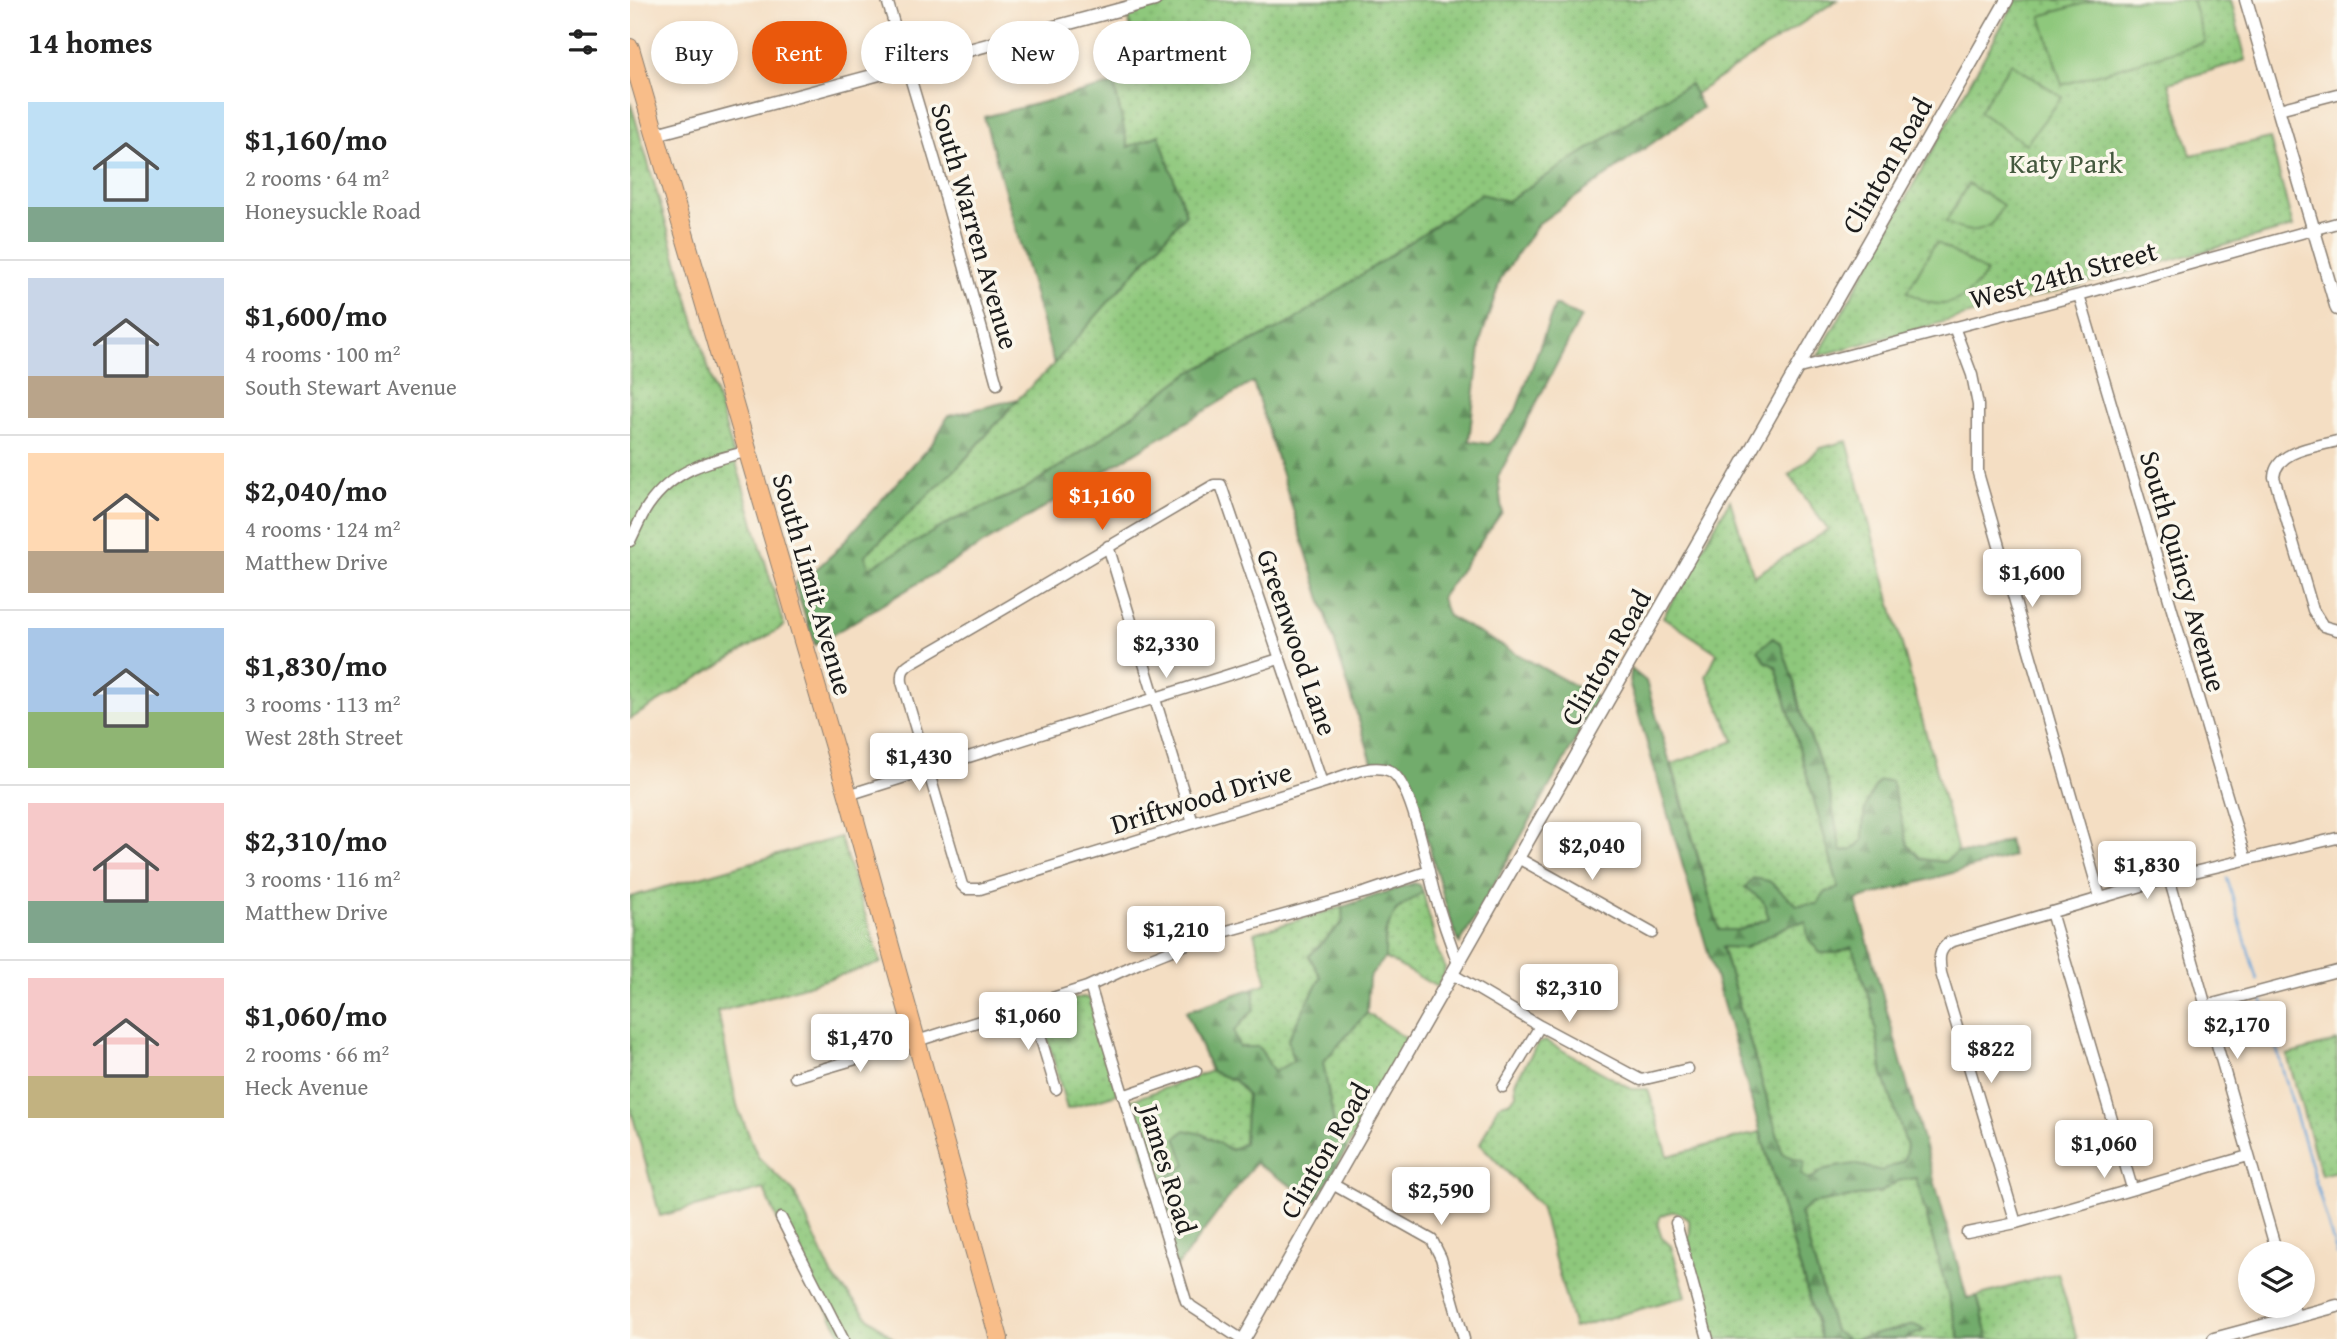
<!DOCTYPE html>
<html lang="en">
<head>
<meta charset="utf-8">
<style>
  :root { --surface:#fff; --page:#f6f6f6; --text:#222; --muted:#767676; --line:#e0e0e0; --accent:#ea580c }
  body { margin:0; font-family:"Gentium Book Plus",serif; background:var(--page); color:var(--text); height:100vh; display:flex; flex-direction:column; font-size:26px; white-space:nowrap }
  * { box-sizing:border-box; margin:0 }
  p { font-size:23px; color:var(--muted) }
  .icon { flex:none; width:38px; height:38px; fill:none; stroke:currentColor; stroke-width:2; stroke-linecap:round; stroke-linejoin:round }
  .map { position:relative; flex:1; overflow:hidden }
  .sheet { display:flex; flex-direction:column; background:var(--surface); width:630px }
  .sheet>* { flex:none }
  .banner { position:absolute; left:21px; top:21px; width:665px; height:63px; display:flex; gap:14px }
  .controls { position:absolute; left:1608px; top:1241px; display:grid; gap:14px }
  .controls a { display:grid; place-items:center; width:77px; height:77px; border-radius:50%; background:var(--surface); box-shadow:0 4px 10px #0003; font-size:35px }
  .price { position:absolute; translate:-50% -60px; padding:0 16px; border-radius:7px; background:#fff; color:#222; font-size:23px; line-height:46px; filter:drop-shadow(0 2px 4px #0008) }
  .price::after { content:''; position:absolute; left:50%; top:42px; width:21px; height:16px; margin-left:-10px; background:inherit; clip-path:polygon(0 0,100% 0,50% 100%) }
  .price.selected { background:var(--accent); color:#fff }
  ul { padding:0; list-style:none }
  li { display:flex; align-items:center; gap:21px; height:175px; padding:0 28px }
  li+li { border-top:2px solid var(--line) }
  li span { display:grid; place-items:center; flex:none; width:196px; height:140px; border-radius:0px; color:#555 }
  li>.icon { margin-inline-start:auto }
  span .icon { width:84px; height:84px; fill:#fffc; stroke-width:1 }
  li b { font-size:30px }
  h2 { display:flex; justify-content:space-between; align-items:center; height:84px; padding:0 28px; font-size:30px }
  .pill { padding:0 24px; border-radius:32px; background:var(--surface); box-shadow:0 4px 10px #0003; font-size:24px; line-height:63px }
  .pill.selected { background:var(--accent); color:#fff }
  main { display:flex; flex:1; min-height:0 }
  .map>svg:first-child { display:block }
  .grass { fill:url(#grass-dots); stroke:#55724c; stroke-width:2 }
  .forest { fill:url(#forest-firs); stroke:#476444; stroke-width:2; fill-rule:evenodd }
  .garden { fill:#8ec87c; stroke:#55724c; stroke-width:2 }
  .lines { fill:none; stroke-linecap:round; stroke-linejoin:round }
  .stream { stroke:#65a1d6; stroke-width:2.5 }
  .minor-casing { stroke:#887d70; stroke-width:13 }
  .tertiary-casing { stroke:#887d70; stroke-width:15 }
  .trunk-casing { stroke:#887d70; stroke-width:20 }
  .minor { stroke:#fff; stroke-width:10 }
  .tertiary { stroke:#fff; stroke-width:12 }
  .trunk { stroke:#f8bd89; stroke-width:18 }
  .labels { text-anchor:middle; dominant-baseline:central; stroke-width:7; stroke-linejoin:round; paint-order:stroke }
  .park-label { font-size:28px; fill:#44583e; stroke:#fbf7ec }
  .street-label { font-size:28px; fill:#1c1c1c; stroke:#fbf7ec }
</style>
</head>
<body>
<main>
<section class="sheet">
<h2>14 homes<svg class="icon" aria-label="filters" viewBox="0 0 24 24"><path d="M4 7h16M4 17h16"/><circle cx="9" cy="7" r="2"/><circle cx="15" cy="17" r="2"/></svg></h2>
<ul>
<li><span style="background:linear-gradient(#bfe0f5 75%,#7fa58c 0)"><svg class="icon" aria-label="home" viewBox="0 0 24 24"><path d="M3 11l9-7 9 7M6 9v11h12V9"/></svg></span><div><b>$1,160/mo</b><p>2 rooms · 64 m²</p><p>Honeysuckle Road</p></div></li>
<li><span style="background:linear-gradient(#c9d6e8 70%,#b9a48a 0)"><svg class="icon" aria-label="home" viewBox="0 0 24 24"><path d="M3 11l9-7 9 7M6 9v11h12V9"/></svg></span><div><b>$1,600/mo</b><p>4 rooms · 100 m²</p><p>South Stewart Avenue</p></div></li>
<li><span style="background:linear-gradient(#ffd9b3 70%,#b9a48a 0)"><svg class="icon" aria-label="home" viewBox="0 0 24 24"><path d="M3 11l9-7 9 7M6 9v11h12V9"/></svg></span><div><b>$2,040/mo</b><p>4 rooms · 124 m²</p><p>Matthew Drive</p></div></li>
<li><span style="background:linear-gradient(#a9c7e8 60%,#8fb573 0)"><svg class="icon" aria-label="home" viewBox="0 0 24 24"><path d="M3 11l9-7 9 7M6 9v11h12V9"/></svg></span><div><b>$1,830/mo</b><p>3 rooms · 113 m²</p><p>West 28th Street</p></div></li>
<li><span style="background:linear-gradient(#f6c9c9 70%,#7fa58c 0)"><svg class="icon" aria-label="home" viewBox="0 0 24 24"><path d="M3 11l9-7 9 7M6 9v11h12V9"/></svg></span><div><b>$2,310/mo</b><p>3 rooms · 116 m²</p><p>Matthew Drive</p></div></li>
<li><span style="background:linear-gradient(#f6c9c9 70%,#c2b280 0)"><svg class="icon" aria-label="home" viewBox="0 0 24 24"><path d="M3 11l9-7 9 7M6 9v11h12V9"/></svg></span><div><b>$1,060/mo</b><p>2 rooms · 66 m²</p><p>Heck Avenue</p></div></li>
</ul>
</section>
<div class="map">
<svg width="1707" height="1339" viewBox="0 0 1707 1339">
  <defs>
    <pattern id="grass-dots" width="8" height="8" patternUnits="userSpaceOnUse" patternTransform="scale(1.75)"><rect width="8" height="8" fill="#8ec87c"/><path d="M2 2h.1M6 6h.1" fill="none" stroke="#7aab6b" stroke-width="1.8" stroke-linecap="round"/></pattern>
    <pattern id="forest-firs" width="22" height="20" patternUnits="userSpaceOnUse" patternTransform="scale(1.75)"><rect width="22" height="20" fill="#72ac6c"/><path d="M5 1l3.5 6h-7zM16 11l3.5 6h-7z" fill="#5d8b58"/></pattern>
  </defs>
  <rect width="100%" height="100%" fill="#fbf7ec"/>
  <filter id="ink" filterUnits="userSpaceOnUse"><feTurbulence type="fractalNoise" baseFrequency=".0143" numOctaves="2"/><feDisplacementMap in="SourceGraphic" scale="14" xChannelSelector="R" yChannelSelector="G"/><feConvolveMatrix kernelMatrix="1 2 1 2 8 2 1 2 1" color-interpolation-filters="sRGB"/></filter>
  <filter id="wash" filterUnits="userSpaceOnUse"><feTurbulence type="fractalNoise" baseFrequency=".00686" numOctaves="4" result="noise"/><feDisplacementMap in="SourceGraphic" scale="28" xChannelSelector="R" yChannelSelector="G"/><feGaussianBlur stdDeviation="1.57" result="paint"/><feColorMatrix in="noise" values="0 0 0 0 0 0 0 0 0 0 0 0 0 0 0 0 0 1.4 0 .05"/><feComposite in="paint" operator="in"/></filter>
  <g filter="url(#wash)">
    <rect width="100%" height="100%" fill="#f4dec3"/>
    <!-- grass -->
    <path class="grass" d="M553 0H1207L1065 94 1060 85 1020 106 970 142 877 201 660 323 559 373 461 446 393 490 324 520 239 569 235 555 330 465 388 399 424 364 529 135 498 148 484 84 514 76 497 15Z
      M1386 0H1601L1616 60 1539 83 1561 155 1640 138 1663 227 1188 356Z
      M0 101 154 626 0 719Z
      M1217 441 1328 852 1314 862 1291 859 1278 845 1260 781H1249L1234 812 1233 840 1222 850 1210 851 1198 784 1171 713 1164 682 1151 644 1143 638 1135 661 1146 667 1209 888 1196 892 1187 904 1167 905 1139 881 1115 887 1133 901 1139 918 1110 930H1089L1042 764 1104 741 1076 676 1087 653 1033 617 1100 500 1124 576 1198 530 1159 475 1191 448Z
      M210 837 251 963 88 1012 107 1106 128 1157 164 1192 203 1277 237 1316 264 1339H214L147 1219 134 1189 30 1216 0 1106V897Z
      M793 892 808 952 815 967 814 974 807 987 755 958C755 917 760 913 793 892Z
      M712 907 713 922 679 956 691 977 658 1039 663 1061 643 1073 629 1048 609 1047 604 1031 624 1009V988L637 983 624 933Z
      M1177 922 1178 938 1206 953 1222 947 1242 1006 1253 1074 1277 1146 1274 1161 1252 1171 1241 1169H1195L1179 1180 1171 1174 1174 1162 1153 1154 1092 946 1114 948 1161 924Z
      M452 997 458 998 461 1002 487 1094 437 1109 410 1010Z
      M737 1013 777 1039 716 1151 704 1124 693 1062Z
      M916 1041 1002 1089H1018L1038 1156 1130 1132 1191 1339H1084L1057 1240 1060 1233 1059 1220C1049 1210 1042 1209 1030 1217L1028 1226 1032 1238 1041 1246 1056 1296 944 1328 910 1206 850 1144 868 1105 881 1101 886 1094 885 1082 908 1043Z
      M1707 1041V1171L1691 1175 1657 1055Z
      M581 1071 605 1081 617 1095 614 1144 601 1150 572 1134 546 1138 557 1165 541 1175 522 1181 499 1101Z
      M1286 1177 1330 1339H1275L1294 1330 1284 1325 1226 1339H1218L1204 1331 1170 1213 1180 1204 1251 1192 1268 1181Z
      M1428 1273 1447 1339H1359L1347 1296Z"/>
    <!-- forest -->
    <path class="forest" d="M484 84 498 147 529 135 556 214 424 364 354 117Z
      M1060 84 1072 108 908 224 871 278 851 339 839 441 859 444 885 413 925 305 951 317 868 477 872 512 811 598 818 616 969 699 830 944 821 923 785 797 770 766 742 762 623 382 185 645 164 583 176 578 205 552 304 441 318 416 388 399 330 465 235 555 239 568 324 520 393 490 461 446 559 373 660 323 851 194 877 201 970 142 1020 106Z
      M1143 638 1151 644 1164 682 1171 713 1198 784 1211 851 1222 850 1233 840C1233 815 1234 802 1249 781H1261L1278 845 1291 859 1314 862 1328 852 1348 853 1378 840 1383 856 1226 900 1337 1298 1347 1296 1359 1339H1330L1286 1178 1268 1181 1251 1192 1181 1204 1170 1213 1204 1331 1218 1339H1191L1000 685 1001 669 1016 681 1089 930H1110L1139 918 1133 901 1115 887 1123 878 1139 881 1167 905 1187 904 1196 892 1209 888 1146 667 1135 661 1128 650ZM1176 922 1178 938 1190 953H1206L1222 947 1242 1006 1253 1074 1277 1146 1274 1161 1252 1171 1224 1164 1195 1169 1179 1180 1171 1174 1175 1162 1153 1154 1092 947 1114 948 1161 924Z
      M783 883 790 885 793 892 766 910 755 933V958L739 978 737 1013 693 1062 704 1124 716 1151 686 1201 625 1163 546 1268 522 1181 541 1175 556 1165 546 1138 555 1130 572 1134 601 1150 614 1143 617 1095 605 1081 581 1071 556 1011 624 988V1009L604 1031 609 1047H629L644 1072 663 1061 658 1039 691 977 679 956 713 922 712 907Z
      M1284 1325 1295 1330 1275 1339H1226Z"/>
    <!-- garden -->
    <path class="garden" d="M1465 0H1562L1575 42 1432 85 1411 16Z
      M1381 63 1432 97 1396 144 1349 112Z
      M1338 184 1373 205 1362 224C1344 234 1333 232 1316 222Z
      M1308 243 1356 272C1345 292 1322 310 1298 302 1291 300 1284 295 1277 292L1304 245Z"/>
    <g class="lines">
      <!-- stream -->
      <path class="stream" d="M1597 878 1627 980
        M1632 999 1707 1255"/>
    </g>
  </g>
  <g filter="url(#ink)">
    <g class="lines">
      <defs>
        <path id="minor" d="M257 0 306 164 367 384
          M1649 109 1707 94
          M1449 295 1616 860
          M1324 327 1342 375 1348 405V473L1470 897
          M1169 368 1449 295 1707 223
          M1707 441C1686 447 1646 450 1644 477L1683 610 1693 626 1707 630
          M0 541C6 529 11 516 18 506 44 469 78 461 119 451
          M478 546 563 823
          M692 783 591 485H584C482 544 383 605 281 663 273 668 271 672 272 682L332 885 336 889H350L692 783C710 778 741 762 760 771 782 782 797 867 804 892 811 916 819 940 828 964
          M218 795 649 659
          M888 858 1022 933
          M1539 878 1647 1253
          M1421 912 1502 1188
          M822 974 910 1026 1011 1080 1058 1069
          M460 986 556 1301 562 1307 611 1339
          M401 1006 426 1089
          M1575 1006 1707 971
          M165 1077 287 1041 457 987 509 963 572 938 737 892 799 871
          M873 1087 910 1026
          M493 1096 566 1071
          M704 1185 802 1240 811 1258 834 1339
          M151 1218 213 1339
          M1046 1223 1078 1339
          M1386 1223 1311 973C1309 959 1308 950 1320 942L1539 878 1707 838
          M1337 1233 1386 1223 1618 1156
          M1663 1306 1666 1316"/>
        <path id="tertiary" d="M1616 0 1707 309
          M26 134 525 0
          M614 1339 1377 0
          M1584 1339 1707 1306"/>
        <path id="trunk" d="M0 48 218 795 369 1339"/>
      </defs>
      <!-- minor casing -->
      <use href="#minor" class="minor-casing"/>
      <!-- tertiary casing -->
      <use href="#tertiary" class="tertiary-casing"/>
      <!-- trunk casing -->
      <use href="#trunk" class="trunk-casing"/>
      <!-- minor -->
      <use href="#minor" class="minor"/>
      <!-- tertiary -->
      <use href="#tertiary" class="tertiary"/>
      <!-- trunk -->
      <use href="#trunk" class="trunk"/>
    </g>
  </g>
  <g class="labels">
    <!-- park labels -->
    <g class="park-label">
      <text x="1436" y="162">Katy Park</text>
    </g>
    <!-- street labels -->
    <g class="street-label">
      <text transform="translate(1256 165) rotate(-60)">Clinton Road</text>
      <text transform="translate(346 226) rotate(74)">South Warren Avenue</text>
      <text transform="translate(1433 274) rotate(-15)">West 24th Street</text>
      <text transform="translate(1554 571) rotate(74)">South Quincy Avenue</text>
      <text transform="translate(184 584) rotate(74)">South Limit Avenue</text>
      <text transform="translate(668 642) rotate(71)">Greenwood Lane</text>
      <text transform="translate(975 657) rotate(-60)">Clinton Road</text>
      <text transform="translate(571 797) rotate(-17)">Driftwood Drive</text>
      <text transform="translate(694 1150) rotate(-60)">Clinton Road</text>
      <text transform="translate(539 1169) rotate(73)">James Road</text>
    </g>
  </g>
</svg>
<div class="controls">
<a><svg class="icon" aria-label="layers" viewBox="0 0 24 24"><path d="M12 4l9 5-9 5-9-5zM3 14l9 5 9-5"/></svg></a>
</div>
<b class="price selected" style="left:472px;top:532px">$1,160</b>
<b class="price" style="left:1402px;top:609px">$1,600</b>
<b class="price" style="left:536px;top:680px">$2,330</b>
<b class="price" style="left:289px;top:793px">$1,430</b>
<b class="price" style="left:962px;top:882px">$2,040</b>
<b class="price" style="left:1517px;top:901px">$1,830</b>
<b class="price" style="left:546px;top:966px">$1,210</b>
<b class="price" style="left:939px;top:1024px">$2,310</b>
<b class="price" style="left:398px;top:1052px">$1,060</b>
<b class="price" style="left:1607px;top:1061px">$2,170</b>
<b class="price" style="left:230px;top:1074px">$1,470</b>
<b class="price" style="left:1361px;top:1085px">$822</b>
<b class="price" style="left:1474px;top:1180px">$1,060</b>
<b class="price" style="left:811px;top:1227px">$2,590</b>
<div class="banner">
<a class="pill">Buy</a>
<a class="pill selected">Rent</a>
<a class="pill">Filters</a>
<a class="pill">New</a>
<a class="pill">Apartment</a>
</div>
</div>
</main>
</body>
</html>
